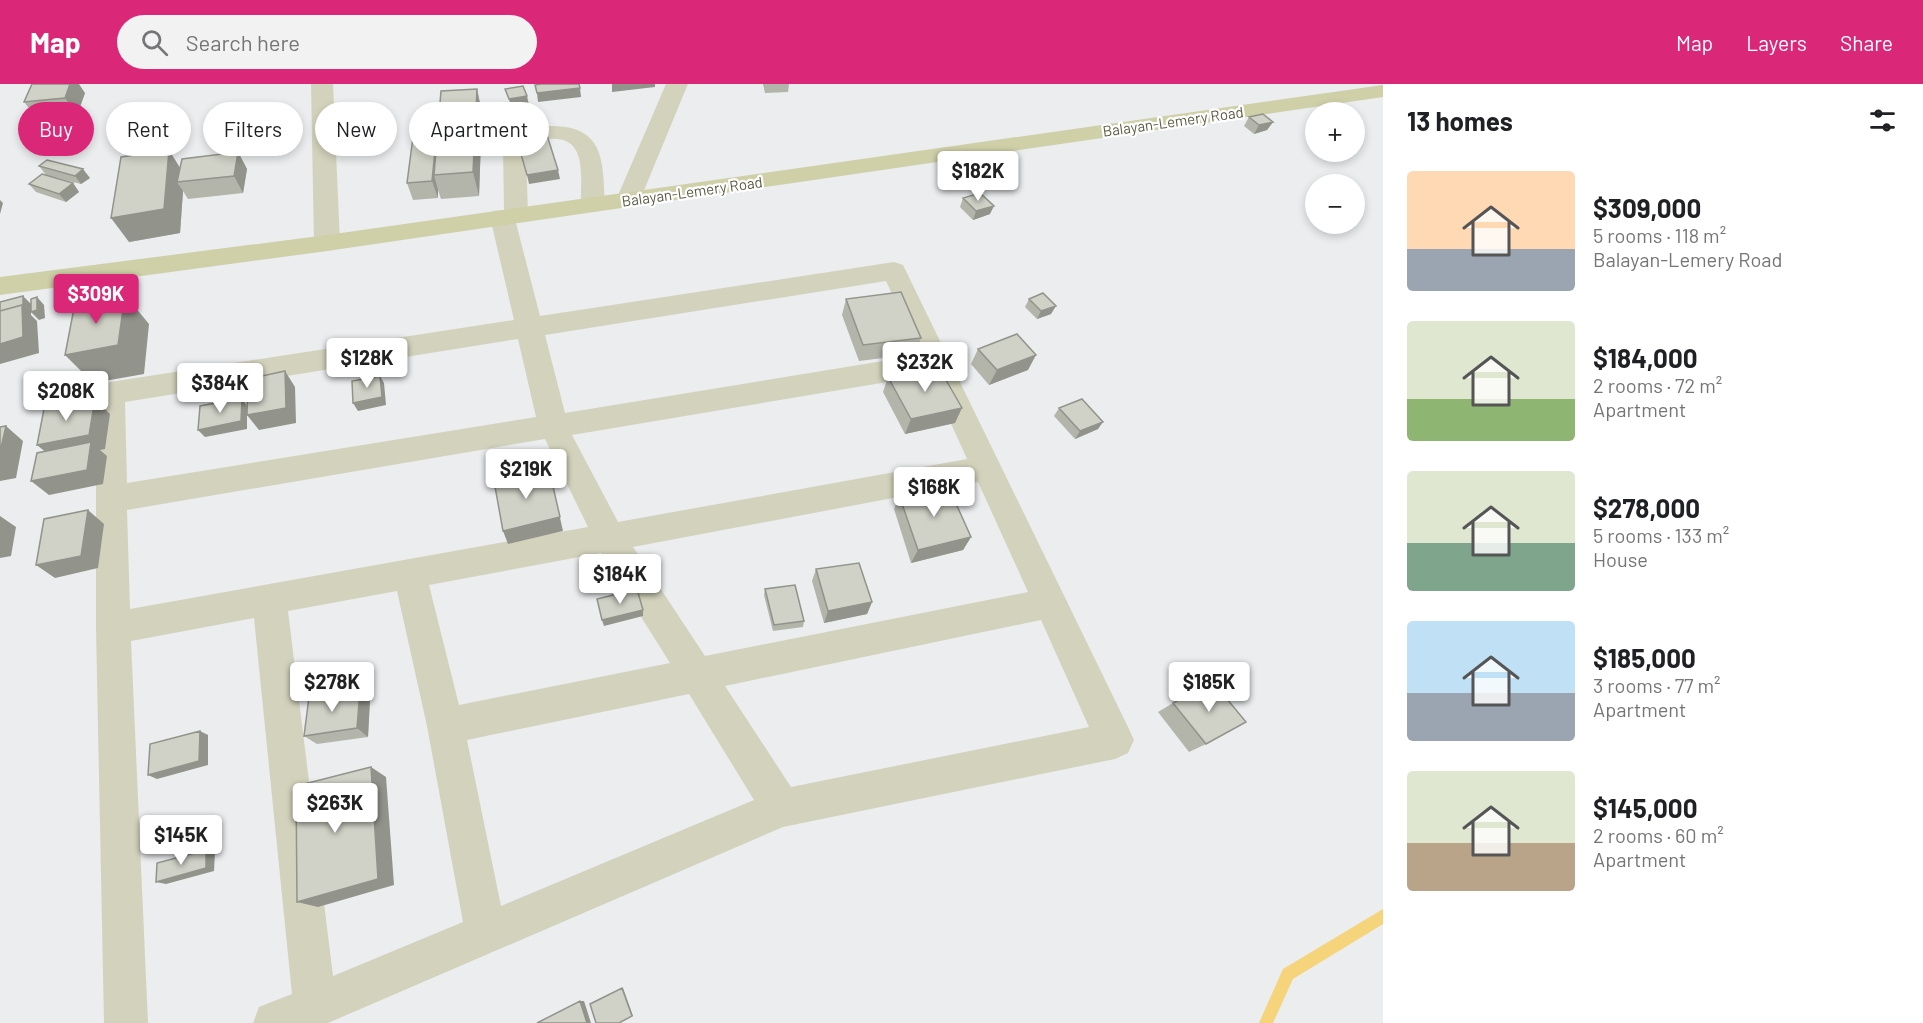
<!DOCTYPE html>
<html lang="en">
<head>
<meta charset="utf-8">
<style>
  :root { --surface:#fff; --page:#f2f2f2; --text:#202124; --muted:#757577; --accent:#db2777 }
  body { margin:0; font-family:Barlow,sans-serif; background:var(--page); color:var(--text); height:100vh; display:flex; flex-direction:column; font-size:22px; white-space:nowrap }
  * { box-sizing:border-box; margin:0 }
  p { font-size:20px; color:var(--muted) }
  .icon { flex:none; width:33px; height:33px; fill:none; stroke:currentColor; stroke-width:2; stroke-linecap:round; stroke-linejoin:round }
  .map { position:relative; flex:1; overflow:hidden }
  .drawer { display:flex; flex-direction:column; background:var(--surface); width:540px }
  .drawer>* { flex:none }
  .guide { position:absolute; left:18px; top:18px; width:570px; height:54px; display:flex; gap:12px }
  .fabs { position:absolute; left:1305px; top:18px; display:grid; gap:12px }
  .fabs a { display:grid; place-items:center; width:60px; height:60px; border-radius:50%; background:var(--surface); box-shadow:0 3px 9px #0003; font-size:30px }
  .price { position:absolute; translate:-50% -51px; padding:0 14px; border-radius:6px; background:#fff; color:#222; font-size:20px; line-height:39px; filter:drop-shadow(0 2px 3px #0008) }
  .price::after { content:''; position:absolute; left:50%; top:36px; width:18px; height:14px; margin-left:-9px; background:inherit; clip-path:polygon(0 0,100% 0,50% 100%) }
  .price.active { background:var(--accent); color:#fff }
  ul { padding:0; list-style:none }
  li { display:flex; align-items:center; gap:18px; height:150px; padding:0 24px }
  li span { display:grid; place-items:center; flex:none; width:168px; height:120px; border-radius:6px; color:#555 }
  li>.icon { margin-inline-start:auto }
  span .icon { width:72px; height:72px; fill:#fffc; stroke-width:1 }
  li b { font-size:26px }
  h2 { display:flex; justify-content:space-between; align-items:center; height:72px; padding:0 24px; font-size:26px }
  .pill { padding:0 21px; border-radius:27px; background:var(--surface); box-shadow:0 3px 9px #0003; font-size:21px; line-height:54px }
  .pill.active { background:var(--accent); color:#fff }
  header { display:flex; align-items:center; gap:36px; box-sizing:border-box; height:84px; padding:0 30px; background:var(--accent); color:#fff }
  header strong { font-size:28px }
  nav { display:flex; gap:33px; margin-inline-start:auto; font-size:21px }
  .search { width:420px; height:54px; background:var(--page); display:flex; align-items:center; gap:15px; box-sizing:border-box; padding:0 21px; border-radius:33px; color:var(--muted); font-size:22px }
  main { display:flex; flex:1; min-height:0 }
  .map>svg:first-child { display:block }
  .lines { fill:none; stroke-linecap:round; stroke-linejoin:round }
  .stream { fill:#f6d47b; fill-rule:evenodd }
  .minor { fill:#d3d3bd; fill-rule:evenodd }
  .major { fill:#cfcfa8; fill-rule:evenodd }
  .wall { fill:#b3b5ab }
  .shaded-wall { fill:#92938b }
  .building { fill:#d0d2c7; stroke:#92938b; stroke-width:1.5 }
  .labels { text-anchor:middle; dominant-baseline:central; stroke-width:4.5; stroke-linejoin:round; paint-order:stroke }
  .far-street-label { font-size:15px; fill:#5b5b42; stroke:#fff }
</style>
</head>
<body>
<header>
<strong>Map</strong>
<div class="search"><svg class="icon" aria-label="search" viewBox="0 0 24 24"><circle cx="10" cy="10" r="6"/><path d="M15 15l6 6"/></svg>Search here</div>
<nav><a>Map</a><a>Layers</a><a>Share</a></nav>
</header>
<main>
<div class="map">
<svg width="1383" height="939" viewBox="0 0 1383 939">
  <rect width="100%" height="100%" fill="#ebedef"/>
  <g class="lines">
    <!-- stream -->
    <path class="stream" d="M1383 825V840L1293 895 1273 939H1259L1283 885Z"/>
    <!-- minor -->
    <path class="minor" d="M311 0H333L340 159 336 165 327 167 318 165 314 159Z
      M666 0H688L640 116 637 121 628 124 619 121 616 116Z
      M546 42C604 40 603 74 605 120L602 125 593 128 584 125 581 120C580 98 588 57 557 55 544 54 536 57 526 65L528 131 525 137 516 139 540 232 894 178 903 181 1128 643 1134 656 1128 669 1115 675 783 743 328 939H253L259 923 292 910 254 534 131 557 148 939H104L96 544V309L100 301 110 298 514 236 490 133 493 127 504 126 503 62 520 48ZM886 197 920 271 565 329 545 251ZM518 255 536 333 127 399 125 318ZM929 291 967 375 618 438 572 351ZM545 355 588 443 130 525 127 426ZM978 398 1028 508 705 572 633 463ZM601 469 670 579 459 621 429 501ZM397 507 427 642 463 838 333 892 288 527ZM1041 536 1089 643 791 703 725 602ZM689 610 754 716 501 822 467 656Z"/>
    <!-- major -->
    <path class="major" d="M1383 1V13L327 167 0 211V193L327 151Z"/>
  </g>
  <!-- wall -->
  <path class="wall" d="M763 0H789L788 8 765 9Z
    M477 5 482 29 479 112 441 115 438 106V114L413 116 407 99 438 36Z
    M85 9 77 31 37 34 24 18Z
    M1249 33 1273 38 1267 46 1254 50 1244 42Z
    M238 68 247 85 243 109 188 115 183 107 180 149 129 158 180 84Z
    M39 82 90 94 81 100 46 91Z
    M73 99 79 108 66 118 36 108 29 100Z
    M963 114 990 130 973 136 960 123Z
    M846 215 921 254 915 270 859 277 842 231Z
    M1029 215 1051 230 1037 235 1025 223Z
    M978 265 1028 286 989 301 971 280Z
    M888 293 955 339 905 350 883 308Z
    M1059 324 1098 345 1075 355 1054 332Z
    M899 411 971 453 963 466 911 479 894 425Z
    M816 485 872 518 867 530 824 539 812 497Z
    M765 505 804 537 803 543 773 547 764 511Z
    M360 606 370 615 368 653 317 660 304 652Z
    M1173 619 1206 660 1189 668 1158 628Z"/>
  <!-- shaded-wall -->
  <path class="shaded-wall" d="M70 0H79L85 9 77 31 65 14Z
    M612 0H655V3L612 8Z
    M580 4 581 13 538 18 537 9Z
    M477 5 482 29 479 112 473 88Z
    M527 12 529 21 511 24 509 15Z
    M438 36 434 91 438 106V114L432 97Z
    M1273 38 1267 46 1254 50 1259 41Z
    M169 66 184 90 177 98 183 107 180 149 129 158 111 134Z
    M238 68 247 85 243 109 234 92Z
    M83 85 90 94 81 100 75 92Z
    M558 86 560 95 529 100 527 91Z
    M73 99 79 108 66 118 59 110Z
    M0 116 3 119 0 130Z
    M994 122 990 130 973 136 976 127Z
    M125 211 149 240 144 290 93 299 65 271Z
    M23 212 31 220V231L37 237 39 269 0 280V260L22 221Z
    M37 213 44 221 45 234 39 236 31 228Z
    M1056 222 1051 230 1037 235 1041 227Z
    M1036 271 1028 286 989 301 997 286Z
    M285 287 295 303 296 339 259 346 247 331V345L205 353 198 346 222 321 216 313 242 294 248 302V316H243L247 322Z
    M380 292 384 299 386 321 358 327 353 319Z
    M95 315 110 330 105 365 100 366 107 372 103 400 49 411 31 397 54 375 37 361Z
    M962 324 955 339 905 350 911 335Z
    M1103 338 1098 345 1075 355 1080 347Z
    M6 342 23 357 16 394 0 397V368Z
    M549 385 563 447 508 460 503 447Z
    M88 426 104 440 98 484 55 494 36 481Z
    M0 432 16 443 11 472 0 474Z
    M971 453 963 466 911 479 918 466Z
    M872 518 867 530 824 539 828 527Z
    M643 526V532L604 542 602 536Z
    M360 606 370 615 368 653 357 644Z
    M200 647 208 651V681L157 695 148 691Z
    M371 683 386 693 394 801 318 823 297 818Z
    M206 766 215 768 214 787 166 800 156 798Z
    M622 904H623L633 932 619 939Z
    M580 917H584L591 939H587Z"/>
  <!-- building -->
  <path class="building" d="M32 0H70L65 14 24 18Z
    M541 0H579L580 4 537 9 535 1Z
    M523 2 527 12 509 15 505 5Z
    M477 5 473 88 434 91 441 7Z
    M1263 30 1273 38 1259 41 1249 33Z
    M438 36 432 97 407 99 415 38Z
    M547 51 558 86 527 91 517 56Z
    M169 66 164 125 111 134 121 73Z
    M238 68 234 92 177 98 182 75Z
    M47 76 83 85 75 92 39 82Z
    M42 90 73 99 59 110 29 100Z
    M980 109 994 122 976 127 963 114Z
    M901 208 921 254 863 261 846 215Z
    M1043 209 1056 222 1041 227 1029 215Z
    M125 211 118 261 65 271 75 219Z
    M23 212V223L22 221 0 227V218Z
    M37 213V226L31 228V215Z
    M22 221 23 253 0 260V227Z
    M1017 250 1036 271 997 286 978 265Z
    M938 282 962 324 911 335 888 293Z
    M285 287 286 324 247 331 248 295Z
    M380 292 382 313 353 319 352 297Z
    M242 294V308L216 313 217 299Z
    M242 314 241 337 198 346 200 322Z
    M95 315 89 351 37 361 44 325Z
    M1082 315 1103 338 1080 347 1059 324Z
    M6 342 0 368V343Z
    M91 358 87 386 31 397 37 369Z
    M549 385 560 433 503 447 494 397Z
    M949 404 971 453 918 466 899 411Z
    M88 426 81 472 36 481 44 435Z
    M859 479 872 518 828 527 816 485Z
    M795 501 804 537 774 541 765 505Z
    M637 505 643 526 602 536 597 515Z
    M1213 598 1246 638 1206 660 1173 619Z
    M360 606 357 644 304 652 309 613Z
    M200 647 199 677 148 691 150 660Z
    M371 683 378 795 297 818 296 702Z
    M206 766V784L156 798 157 779Z
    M622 904 632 932 619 939H596L590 920Z
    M580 917 587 939H537Z"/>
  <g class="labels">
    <!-- far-street labels -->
    <g class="far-street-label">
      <text transform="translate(1173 37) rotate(-8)">Balayan-Lemery Road</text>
      <text transform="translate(692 107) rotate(-8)">Balayan-Lemery Road</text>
    </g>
  </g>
</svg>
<div class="fabs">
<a>+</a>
<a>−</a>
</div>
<b class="price" style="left:978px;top:118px">$182K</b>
<b class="price active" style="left:96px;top:241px">$309K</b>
<b class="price" style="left:367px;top:305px">$128K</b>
<b class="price" style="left:925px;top:309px">$232K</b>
<b class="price" style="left:220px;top:330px">$384K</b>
<b class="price" style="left:66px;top:338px">$208K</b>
<b class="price" style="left:526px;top:416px">$219K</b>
<b class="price" style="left:934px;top:434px">$168K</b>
<b class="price" style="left:620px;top:521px">$184K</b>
<b class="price" style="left:332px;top:629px">$278K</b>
<b class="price" style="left:1209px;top:629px">$185K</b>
<b class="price" style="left:335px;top:750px">$263K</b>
<b class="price" style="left:181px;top:782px">$145K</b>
<div class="guide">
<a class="pill active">Buy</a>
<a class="pill">Rent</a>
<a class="pill">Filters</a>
<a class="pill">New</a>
<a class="pill">Apartment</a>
</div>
</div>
<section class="drawer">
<h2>13 homes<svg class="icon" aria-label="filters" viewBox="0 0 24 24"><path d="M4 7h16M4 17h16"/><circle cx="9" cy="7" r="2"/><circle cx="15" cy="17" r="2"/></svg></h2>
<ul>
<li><span style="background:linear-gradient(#ffd9b3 65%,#9aa5b1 0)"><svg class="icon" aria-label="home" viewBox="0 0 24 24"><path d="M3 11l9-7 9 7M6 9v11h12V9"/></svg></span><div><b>$309,000</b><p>5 rooms · 118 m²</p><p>Balayan-Lemery Road</p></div></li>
<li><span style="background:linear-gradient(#dfe7d0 65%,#8fb573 0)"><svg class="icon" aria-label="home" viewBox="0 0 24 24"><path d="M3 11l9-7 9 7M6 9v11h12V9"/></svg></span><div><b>$184,000</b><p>2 rooms · 72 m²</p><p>Apartment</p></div></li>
<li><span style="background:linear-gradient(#dfe7d0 60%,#7fa58c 0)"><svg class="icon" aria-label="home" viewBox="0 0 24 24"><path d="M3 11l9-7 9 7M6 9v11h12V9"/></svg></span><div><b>$278,000</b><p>5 rooms · 133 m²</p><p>House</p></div></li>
<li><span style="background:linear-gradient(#bfe0f5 60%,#9aa5b1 0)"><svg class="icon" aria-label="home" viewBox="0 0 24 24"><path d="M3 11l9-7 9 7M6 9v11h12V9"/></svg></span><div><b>$185,000</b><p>3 rooms · 77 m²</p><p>Apartment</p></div></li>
<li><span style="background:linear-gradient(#dfe7d0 60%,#b9a48a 0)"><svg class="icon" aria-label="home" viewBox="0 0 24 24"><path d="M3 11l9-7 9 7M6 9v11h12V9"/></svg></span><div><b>$145,000</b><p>2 rooms · 60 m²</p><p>Apartment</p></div></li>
</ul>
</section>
</main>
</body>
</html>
